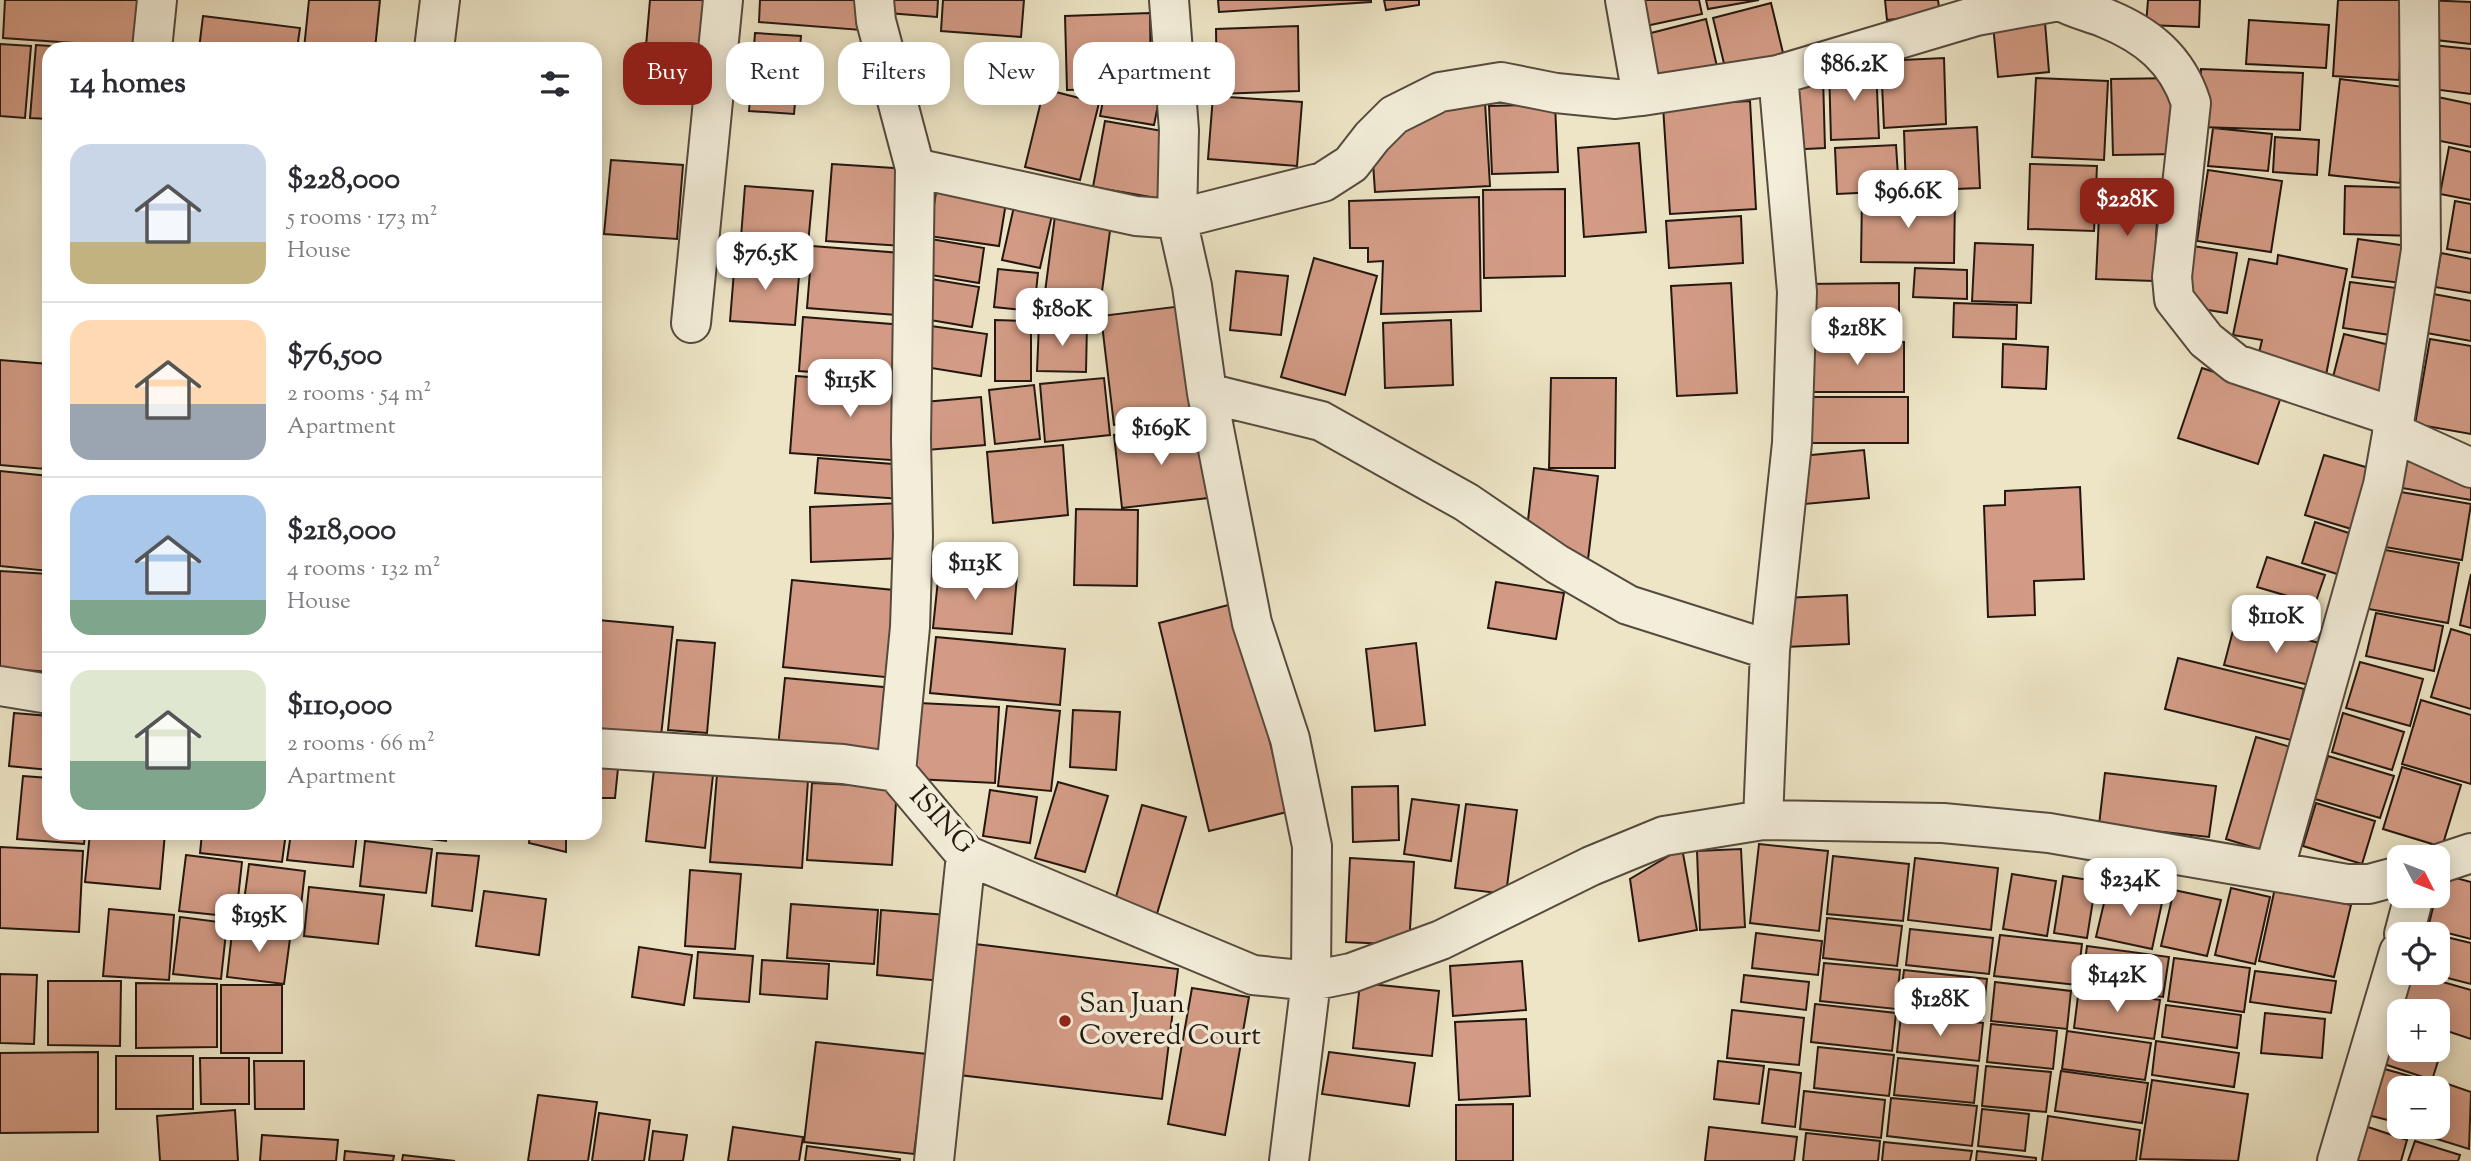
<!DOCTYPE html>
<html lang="en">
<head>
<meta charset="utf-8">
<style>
  :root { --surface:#fff; --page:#f7f7f7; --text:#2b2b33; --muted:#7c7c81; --line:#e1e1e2; --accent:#8f2418 }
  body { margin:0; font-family:"Sorts Mill Goudy",serif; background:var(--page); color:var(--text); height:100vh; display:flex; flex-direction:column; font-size:26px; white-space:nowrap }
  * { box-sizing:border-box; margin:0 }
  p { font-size:23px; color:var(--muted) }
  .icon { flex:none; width:38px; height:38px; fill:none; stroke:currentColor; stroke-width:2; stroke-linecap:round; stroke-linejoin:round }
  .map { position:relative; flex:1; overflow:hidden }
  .details { position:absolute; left:42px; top:42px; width:560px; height:798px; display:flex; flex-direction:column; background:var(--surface); border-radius:21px; box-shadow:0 4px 18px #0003 }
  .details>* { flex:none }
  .top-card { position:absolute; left:623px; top:42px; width:665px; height:63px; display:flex; gap:14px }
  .needle { width:46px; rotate:132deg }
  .buttons { position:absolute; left:2387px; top:845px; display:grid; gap:14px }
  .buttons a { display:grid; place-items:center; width:63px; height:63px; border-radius:14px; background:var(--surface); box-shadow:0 4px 18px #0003; font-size:35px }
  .price { position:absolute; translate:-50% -60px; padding:0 16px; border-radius:14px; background:#fff; color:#222; font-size:23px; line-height:46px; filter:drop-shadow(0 2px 4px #0008) }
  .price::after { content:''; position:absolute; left:50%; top:42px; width:21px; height:16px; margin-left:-10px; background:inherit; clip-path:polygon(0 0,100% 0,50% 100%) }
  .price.active { background:var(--accent); color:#fff }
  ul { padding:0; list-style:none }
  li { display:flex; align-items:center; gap:21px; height:175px; padding:0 28px }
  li+li { border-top:2px solid var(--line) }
  li span { display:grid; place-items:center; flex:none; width:196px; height:140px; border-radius:21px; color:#555 }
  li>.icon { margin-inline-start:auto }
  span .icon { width:84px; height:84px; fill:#fffc; stroke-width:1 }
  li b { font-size:30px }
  h2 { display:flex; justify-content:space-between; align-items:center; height:84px; padding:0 28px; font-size:30px }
  .pill { padding:0 24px; border-radius:21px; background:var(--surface); box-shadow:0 4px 18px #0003; font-size:24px; line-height:63px }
  .pill.active { background:var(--accent); color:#fff }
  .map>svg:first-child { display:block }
  .building { fill:#d39b85; stroke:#241710; stroke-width:2 }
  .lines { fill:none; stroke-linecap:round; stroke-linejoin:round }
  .street-casing { stroke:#564a3e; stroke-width:42 }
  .street { stroke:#f3eeda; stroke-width:38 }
  .poi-dot { fill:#8f2418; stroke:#f3eeda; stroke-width:2.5 }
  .labels { text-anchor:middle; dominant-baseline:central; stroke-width:7; stroke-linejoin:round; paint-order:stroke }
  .street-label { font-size:28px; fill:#241710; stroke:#f3eeda }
  .poi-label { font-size:28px; fill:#241710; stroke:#f3eeda; text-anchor:start }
</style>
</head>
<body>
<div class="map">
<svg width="2471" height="1161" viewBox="0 0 2471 1161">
  <rect width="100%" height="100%" fill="#ede5c6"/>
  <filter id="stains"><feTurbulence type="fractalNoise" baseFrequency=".00286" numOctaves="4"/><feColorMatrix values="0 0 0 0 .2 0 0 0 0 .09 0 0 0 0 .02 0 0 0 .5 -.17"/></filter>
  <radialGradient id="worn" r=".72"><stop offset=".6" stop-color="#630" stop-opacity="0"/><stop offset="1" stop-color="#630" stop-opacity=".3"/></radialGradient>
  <!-- building -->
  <path class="building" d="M5 0H148L145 48 3 38Z
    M309 0H380L375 49H304Z
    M650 0H709L700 97 642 92Z
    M760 0H864L861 30 759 22Z
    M889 0H938L937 17 888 13Z
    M943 0H1024L1021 37 941 31Z
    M1218 0H1371V2L1219 12Z
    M1384 0H1419V5L1386 10Z
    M1636 0H1699L1702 14 1641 27Z
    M1706 0H1759L1708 9Z
    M1885 0H1938L1940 14 1887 20Z
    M2148 0H2200L2199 27 2146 25Z
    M2338 0H2405L2399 80 2333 76Z
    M2423 0 2471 2V44L2418 38Z
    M1771 3 1785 61 1727 76 1713 18Z
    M2044 10 2049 72 1998 77 1992 14Z
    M1150 13 1151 88 1067 90 1065 16Z
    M203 16 300 28 297 49H199Z
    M1706 19 1719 75 1656 91 1643 35Z
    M2249 20 2329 25 2326 68 2246 64Z
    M1298 26 1299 91 1217 94 1216 29Z
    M755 33 801 36 794 114 749 111Z
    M0 44 31 46 25 118 0 116Z
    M2422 44 2471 49V94L2417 87Z
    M36 45 96 49H49V119L30 118Z
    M1944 58 1946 124 1884 128 1881 61Z
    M1876 65 1879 138 1831 140 1829 68Z
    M2201 69 2303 73 2300 130 2199 127Z
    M1823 76 1825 148 1786 150 1783 78Z
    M2036 78 2108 81 2104 160 2032 157Z
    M2178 78 2179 154 2113 155 2111 79Z
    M2340 79 2412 88 2400 183 2329 175Z
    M1044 89 1099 103 1080 180 1025 167Z
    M1156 90 1158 105 1154 125 1100 116 1104 96Z
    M1213 96 1302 102 1297 166 1208 159Z
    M2433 96 2471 104V147L2425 138Z
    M1750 101 1756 209 1670 214 1663 106Z
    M1485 102 1490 186 1375 192 1372 148 1402 116Z
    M1555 104 1558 172 1492 174 1489 106Z
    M1105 121 1174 133 1162 199 1093 187Z
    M1977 127 1980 188 1906 191 1904 131Z
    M2213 128 2272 134 2268 171 2208 166Z
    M2275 137 2319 140 2317 175 2273 172Z
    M1639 143 1646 232 1584 237 1578 148Z
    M1896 145 1899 191 1837 194 1835 148Z
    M2449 147 2471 152V200L2440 194Z
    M611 160 683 165 677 239 604 234Z
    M832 164 909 169 903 246 826 241Z
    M2030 164 2097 166 2094 231 2028 229Z
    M2208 170 2282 181 2271 252 2197 241Z
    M938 180 1008 190 999 246 929 236Z
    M745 186 813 191 807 255 740 250Z
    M2345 186 2417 188 2416 236 2344 234Z
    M1565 189V276L1484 278 1483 190Z
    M1017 193 1055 202 1040 268 1002 260Z
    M2100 195 2158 197 2154 281 2096 279Z
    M1862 196 1955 197 1954 263 1861 262Z
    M1479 197 1481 311 1381 314 1383 261 1368 262V248H1350L1349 201Z
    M2455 201 2471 204V253L2447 249Z
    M1055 216 1111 223 1098 322 1042 315Z
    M1741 216 1743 263 1669 268 1666 221Z
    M931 239 984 248 979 283 925 274Z
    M2358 239 2415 247 2410 284 2352 277Z
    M1975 243 2033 245 2031 303 1972 301Z
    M812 246 901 253 896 315 807 308Z
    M2193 246 2237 253 2227 313 2183 306Z
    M2441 253 2471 259V293L2435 287Z
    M2278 255 2347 269 2326 375 2257 361 2262 340 2233 335 2249 259 2277 264Z
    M1314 258 1377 276 1345 395 1281 377Z
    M735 259 800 264 795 325 730 321Z
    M1915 268 1967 270V299L1913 297Z
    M998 269 1038 273 1034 311 994 307Z
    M1236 271 1288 276 1281 335 1230 330Z
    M931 279 979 287 972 327 924 319Z
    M2350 282 2404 289 2397 336 2343 328Z
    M1731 283 1737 393 1677 396 1671 286Z
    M1899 283V336H1803V284Z
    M2428 293 2471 301V341L2421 332Z
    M1954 303 2017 305 2016 339 1953 337Z
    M1182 306 1195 415 1114 425 1101 316Z
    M803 317 904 325 900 379 799 371Z
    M995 320 1031 321V381H995Z
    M1451 320 1453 385 1385 388 1383 323Z
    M1039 323 1087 324 1086 372 1037 371Z
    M931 326 987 334 981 376 925 367Z
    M2344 334 2398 347 2385 402 2330 389Z
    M2430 339 2471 346V434L2415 424Z
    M1810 342H1904V392H1809Z
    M2003 344 2048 347 2046 389 2002 387Z
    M0 360 49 364V450L46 449 45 469 0 465Z
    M2202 368 2282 394 2258 464 2178 438Z
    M796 376 911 385 905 461 790 453Z
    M1104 378 1110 435 1045 442 1040 384Z
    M1551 378H1616L1615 468H1549Z
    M1034 385 1040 439 995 444 989 390Z
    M981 397 985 445 927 450 924 402Z
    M1803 397H1908V443H1803Z
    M1200 426 1208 498 1122 508 1114 435Z
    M1063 445 1068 515 993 523 987 452Z
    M2410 446 2471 456V500L2402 488Z
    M1864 450 1869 498 1805 504 1801 456Z
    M2324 455 2376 470 2358 531 2305 515Z
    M818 458 905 465 902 499 815 493Z
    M1534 468 1598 476 1586 576 1527 529Z
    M0 471 49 476V571L0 566Z
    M2080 487 2084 579 2034 581 2035 615 1988 617 1984 506 2005 505V491Z
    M2395 491 2471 504 2462 560 2385 547Z
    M903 503 904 558 811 562 810 507Z
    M1076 509 1138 510 1137 586 1074 585Z
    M2315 522 2364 538 2350 578 2302 563Z
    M2374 548 2459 563 2448 623 2363 608Z
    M2267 557 2325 575 2315 604 2257 587Z
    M939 570 1017 576 1012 634 933 628Z
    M0 571 49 574V672L0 668Z
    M2471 574V628L2460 625Z
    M792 580 904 591 895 678 783 667Z
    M1496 582 1564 593 1556 639 1488 628Z
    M1847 595 1849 644 1786 647 1784 598Z
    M1236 603 1287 812 1209 831 1159 623Z
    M2376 613 2443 626 2434 671 2366 656Z
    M598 620 673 627 661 736 595 730Z
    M2235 623 2328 645 2318 687 2224 665Z
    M2451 629 2471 635V709L2431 697Z
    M936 637 1065 649 1060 705 930 693Z
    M677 640 715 643 707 733 668 730Z
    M1416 643 1425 725 1375 731 1366 649Z
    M2178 658 2304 689 2291 740 2165 709Z
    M2360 662 2423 679 2410 726 2346 708Z
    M785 678 894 688 888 757 778 747Z
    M2421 700 2471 715V784L2402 764Z
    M919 703 999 707 995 783 915 779Z
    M1007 706 1060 711 1051 791 998 786Z
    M1073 710 1120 712 1116 770 1070 767Z
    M14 713 49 716V770L9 766Z
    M2343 713 2404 732 2392 770 2332 752Z
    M2256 737 2318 755 2288 858 2226 839Z
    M2328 756 2394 776 2380 818 2315 799Z
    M595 767 618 768 615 798H595Z
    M2402 767 2461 785 2442 847 2383 829Z
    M654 769 713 775 705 848 646 841Z
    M2105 773 2216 786 2209 837 2099 825Z
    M717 774 808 780 802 868 710 862Z
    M23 776 49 778V833H85L84 844 17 839Z
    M1058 782 1108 796 1085 872 1035 858Z
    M812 783 897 787 892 865 807 860Z
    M1398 786 1399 840 1353 842 1352 787Z
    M990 790 1037 797 1030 843 983 836Z
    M1412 799 1459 805 1451 861 1404 854Z
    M2316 803 2375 821 2362 864 2303 846Z
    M1466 804 1517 810 1506 894 1455 888Z
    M1142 805 1186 817 1156 917 1114 904Z
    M90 833H165L160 889 85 882Z
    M202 833H286L282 862 200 853Z
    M291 833H357L353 867 287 860Z
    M377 833H447L446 841Z
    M530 833H566V852L529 843Z
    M365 841 432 849 426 893 360 886Z
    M1759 844 1828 851 1819 931 1750 923Z
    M0 847 83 851 79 932 0 928Z
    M1682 848 1697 930 1639 941 1630 879Z
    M1741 849 1745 927 1700 930 1697 851Z
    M437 853 479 856 472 911 432 906Z
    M186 855 242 862 236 917 179 911Z
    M1833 856 1909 864 1903 921 1827 914Z
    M1350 858 1414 862 1409 945 1346 942Z
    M1915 858 1998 868 1991 930 1908 920Z
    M249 864 305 871 299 923 242 916Z
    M690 870 741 874 735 949 685 946Z
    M2012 874 2056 881 2047 936 2003 929Z
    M2441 874 2471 882V939L2428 928Z
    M2063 876 2096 881 2087 938 2054 933Z
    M2108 886 2163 898 2152 949 2096 937Z
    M309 887 384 895 378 944 304 936Z
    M2231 888 2270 897 2255 964 2215 955Z
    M2275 888 2351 905 2334 977 2259 961Z
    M2174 890 2221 900 2207 956 2161 946Z
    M484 891 546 899 539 955 476 946Z
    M791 904 878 910 874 964 787 958Z
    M109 909 174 915 169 980 103 976Z
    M881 910 947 915 942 981 877 975Z
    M180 917 227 923 221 979 173 974Z
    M1827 918 1902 926 1897 966 1823 958Z
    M233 924 291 931 284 984 227 977Z
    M1910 929 1993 938 1989 974 1906 965Z
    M1756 933 1822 941 1818 975 1752 968Z
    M2000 935 2082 944 2077 985 1994 976Z
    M2438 935 2471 943V984L2428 973H2438Z
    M967 943 1178 969 1162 1099 951 1074Z
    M2087 946 2169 957 2163 997 2082 986Z
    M639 947 692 955 684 1005 632 997Z
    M698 952 753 956 749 1002 694 998Z
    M2174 958 2250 968 2244 1012 2168 1001Z
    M762 960 829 964 827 999 760 994Z
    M1522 961 1526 1010 1453 1016 1450 966Z
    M1824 963 1900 970 1896 1009 1820 1001Z
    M1904 970 1987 979 1983 1017 1899 1009Z
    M2255 971 2336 981 2331 1013 2250 1002Z
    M2411 973 2471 990V1039L2438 1028V1012H2399Z
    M0 974 37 975 34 1044 0 1043Z
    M1744 975 1809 982 1806 1010 1741 1002Z
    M48 981H121L120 1046 48 1045Z
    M1995 982 2071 991 2067 1029 1991 1021Z
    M136 983 217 984V1047L136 1048Z
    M1360 983 1439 991 1432 1056 1353 1048Z
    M221 985H282V1053H221Z
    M1192 988 1249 997 1225 1135 1168 1124Z
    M2079 988 2160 1000 2154 1039 2074 1028Z
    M1815 1004 1896 1013 1892 1051 1811 1042Z
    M2166 1005 2241 1015 2237 1048 2162 1037Z
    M1732 1010 1804 1018 1799 1065 1727 1058Z
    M2265 1013 2325 1019 2322 1058 2261 1053Z
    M1901 1015 1983 1023 1979 1061 1897 1052Z
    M1526 1019 1530 1096 1459 1100 1455 1022Z
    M2395 1020 2399 1021V1050H2438V1033L2446 1036 2432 1080 2381 1063Z
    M1991 1024 2057 1031 2053 1069 1987 1062Z
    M2067 1031 2151 1043 2145 1080 2062 1069Z
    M2156 1041 2239 1053 2234 1087 2152 1075Z
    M816 1042 927 1054 914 1154 804 1142Z
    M1818 1047 1894 1055 1889 1096 1814 1088Z
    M98 1052V1132L0 1133V1053Z
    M1329 1052 1415 1063 1409 1106 1322 1094Z
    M116 1056H193V1109H116Z
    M200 1058H249V1104H201Z
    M1898 1058 1978 1066 1974 1103 1894 1095Z
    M254 1061H304V1109H255Z
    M1718 1061 1764 1066 1759 1104 1714 1099Z
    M1986 1066 2051 1072 2046 1112 1982 1106Z
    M2381 1068 2431 1082 2429 1088H2399V1123L2368 1115Z
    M1769 1069 1801 1073 1795 1127 1762 1123Z
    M2061 1071 2148 1083 2142 1123 2055 1111Z
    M2152 1080 2248 1094 2238 1161 2140 1159Z
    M2439 1081 2471 1092 2469 1149 2421 1134 2423 1127H2438Z
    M1804 1091 1885 1100 1881 1138 1800 1129Z
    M538 1095 597 1102 588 1161H528Z
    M1891 1098 1977 1106 1972 1146 1887 1136Z
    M1513 1104V1161H1456V1105Z
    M1982 1109 2029 1114 2025 1151 1978 1146Z
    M235 1110 238 1161H160L157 1116Z
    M599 1113 650 1120 644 1161H592Z
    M2048 1116 2140 1130 2136 1161H2042Z
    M2362 1125 2407 1140 2401 1161H2350Z
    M733 1127 803 1137 799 1161H728Z
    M1709 1127 1797 1137 1794 1161H1705Z
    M653 1131 687 1135 683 1161H649Z
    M1806 1133 1880 1141 1878 1161H1803Z
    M262 1135 338 1140 336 1161H260Z
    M2415 1141 2460 1155 2458 1161H2408Z
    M1884 1142 1972 1151 1970 1161H1882Z
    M807 1146 900 1159V1161H805Z
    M345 1151 394 1156 393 1161H344Z
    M1977 1151 2036 1158V1161H1976Z
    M403 1155 455 1161H402Z"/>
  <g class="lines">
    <defs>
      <path id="street" d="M874 0 876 21 915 168 911 439 913 536 910 627 896 772
        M1169 0 1179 130 1177 219 1192 286 1207 393 1252 623 1290 739 1312 846 1311 981 1289 1161
        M1625 0 1642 96 1778 75 1976 16 2059 1
        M2059 0C2072 8 2090 12 2105 18 2147 35 2177 59 2191 103L2172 277 2174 299 2206 340 2236 364 2395 417
        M152 49 157 0
        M434 49 440 0
        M915 168 1136 216 1177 219 1323 182 1351 164 1372 137 1394 115 1440 92 1501 82 1556 93 1616 99 1642 96
        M691 323 723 0
        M1207 393 1321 421 1466 502 1557 564 1628 605 1770 650
        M2392 432 2471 468
        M0 686 49 694
        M595 748 843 764 896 772 966 855 1253 975 1311 981 1351 973 1441 940 1591 866 1664 836 1763 820 1943 823 2049 833 2347 884H2369L2399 876
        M1763 820 1770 650 1792 443 1797 292 1778 75
        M2438 864 2471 853
        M2274 871 2383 485 2395 417 2421 250 2419 0
        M2404 934 2414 896
        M934 1161 966 855
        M2337 1161 2399 952"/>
    </defs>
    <!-- street casing -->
    <use href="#street" class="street-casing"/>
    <!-- street -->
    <use href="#street" class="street"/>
  </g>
  <!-- markers -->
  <circle class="poi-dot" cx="1065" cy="1021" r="7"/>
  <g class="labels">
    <!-- street labels -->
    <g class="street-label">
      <text transform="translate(941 821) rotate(47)">ISING</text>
    </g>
    <!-- poi labels -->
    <g class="poi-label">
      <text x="1079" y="1005">San Juan<tspan x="1079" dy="32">Covered Court</tspan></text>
    </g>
  </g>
  <rect width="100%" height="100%" filter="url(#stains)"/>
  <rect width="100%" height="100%" fill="url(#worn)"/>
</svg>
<div class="buttons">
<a><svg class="needle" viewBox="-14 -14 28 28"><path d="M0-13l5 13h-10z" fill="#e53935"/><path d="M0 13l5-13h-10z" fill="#7c7c81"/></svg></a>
<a><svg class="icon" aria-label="locate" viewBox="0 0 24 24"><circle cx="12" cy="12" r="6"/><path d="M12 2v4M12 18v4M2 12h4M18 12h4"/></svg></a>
<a>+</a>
<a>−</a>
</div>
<b class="price" style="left:1854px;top:103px">$86.2K</b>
<b class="price" style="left:1908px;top:230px">$96.6K</b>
<b class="price active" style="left:2127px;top:238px">$228K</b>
<b class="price" style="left:765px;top:292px">$76.5K</b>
<b class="price" style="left:1062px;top:348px">$180K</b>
<b class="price" style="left:1857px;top:367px">$218K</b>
<b class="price" style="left:850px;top:419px">$115K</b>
<b class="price" style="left:1161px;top:467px">$169K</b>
<b class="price" style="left:975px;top:602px">$113K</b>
<b class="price" style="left:2276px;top:655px">$110K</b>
<b class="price" style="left:2130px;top:918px">$234K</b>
<b class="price" style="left:259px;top:954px">$195K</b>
<b class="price" style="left:2117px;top:1014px">$142K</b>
<b class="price" style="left:1940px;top:1038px">$128K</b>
<div class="top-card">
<a class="pill active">Buy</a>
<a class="pill">Rent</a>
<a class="pill">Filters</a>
<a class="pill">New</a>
<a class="pill">Apartment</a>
</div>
<section class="details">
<h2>14 homes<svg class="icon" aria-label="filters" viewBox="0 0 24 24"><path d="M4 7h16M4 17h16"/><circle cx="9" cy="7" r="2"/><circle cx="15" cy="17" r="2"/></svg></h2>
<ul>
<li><span style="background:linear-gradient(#c9d6e8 70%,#c2b280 0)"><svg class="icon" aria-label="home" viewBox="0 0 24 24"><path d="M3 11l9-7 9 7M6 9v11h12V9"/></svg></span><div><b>$228,000</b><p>5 rooms · 173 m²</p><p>House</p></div></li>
<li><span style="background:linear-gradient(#ffd9b3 60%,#9aa5b1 0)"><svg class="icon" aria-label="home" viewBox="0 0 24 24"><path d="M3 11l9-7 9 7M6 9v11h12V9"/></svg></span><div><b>$76,500</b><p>2 rooms · 54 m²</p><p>Apartment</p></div></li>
<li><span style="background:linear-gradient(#a9c7e8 75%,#7fa58c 0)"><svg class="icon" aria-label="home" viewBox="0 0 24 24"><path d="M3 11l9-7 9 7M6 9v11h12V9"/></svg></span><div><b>$218,000</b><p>4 rooms · 132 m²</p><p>House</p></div></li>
<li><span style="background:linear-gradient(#dfe7d0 65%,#7fa58c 0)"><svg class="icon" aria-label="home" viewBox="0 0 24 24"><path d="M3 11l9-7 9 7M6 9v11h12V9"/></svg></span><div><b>$110,000</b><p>2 rooms · 66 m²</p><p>Apartment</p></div></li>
</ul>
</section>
</div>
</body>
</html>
